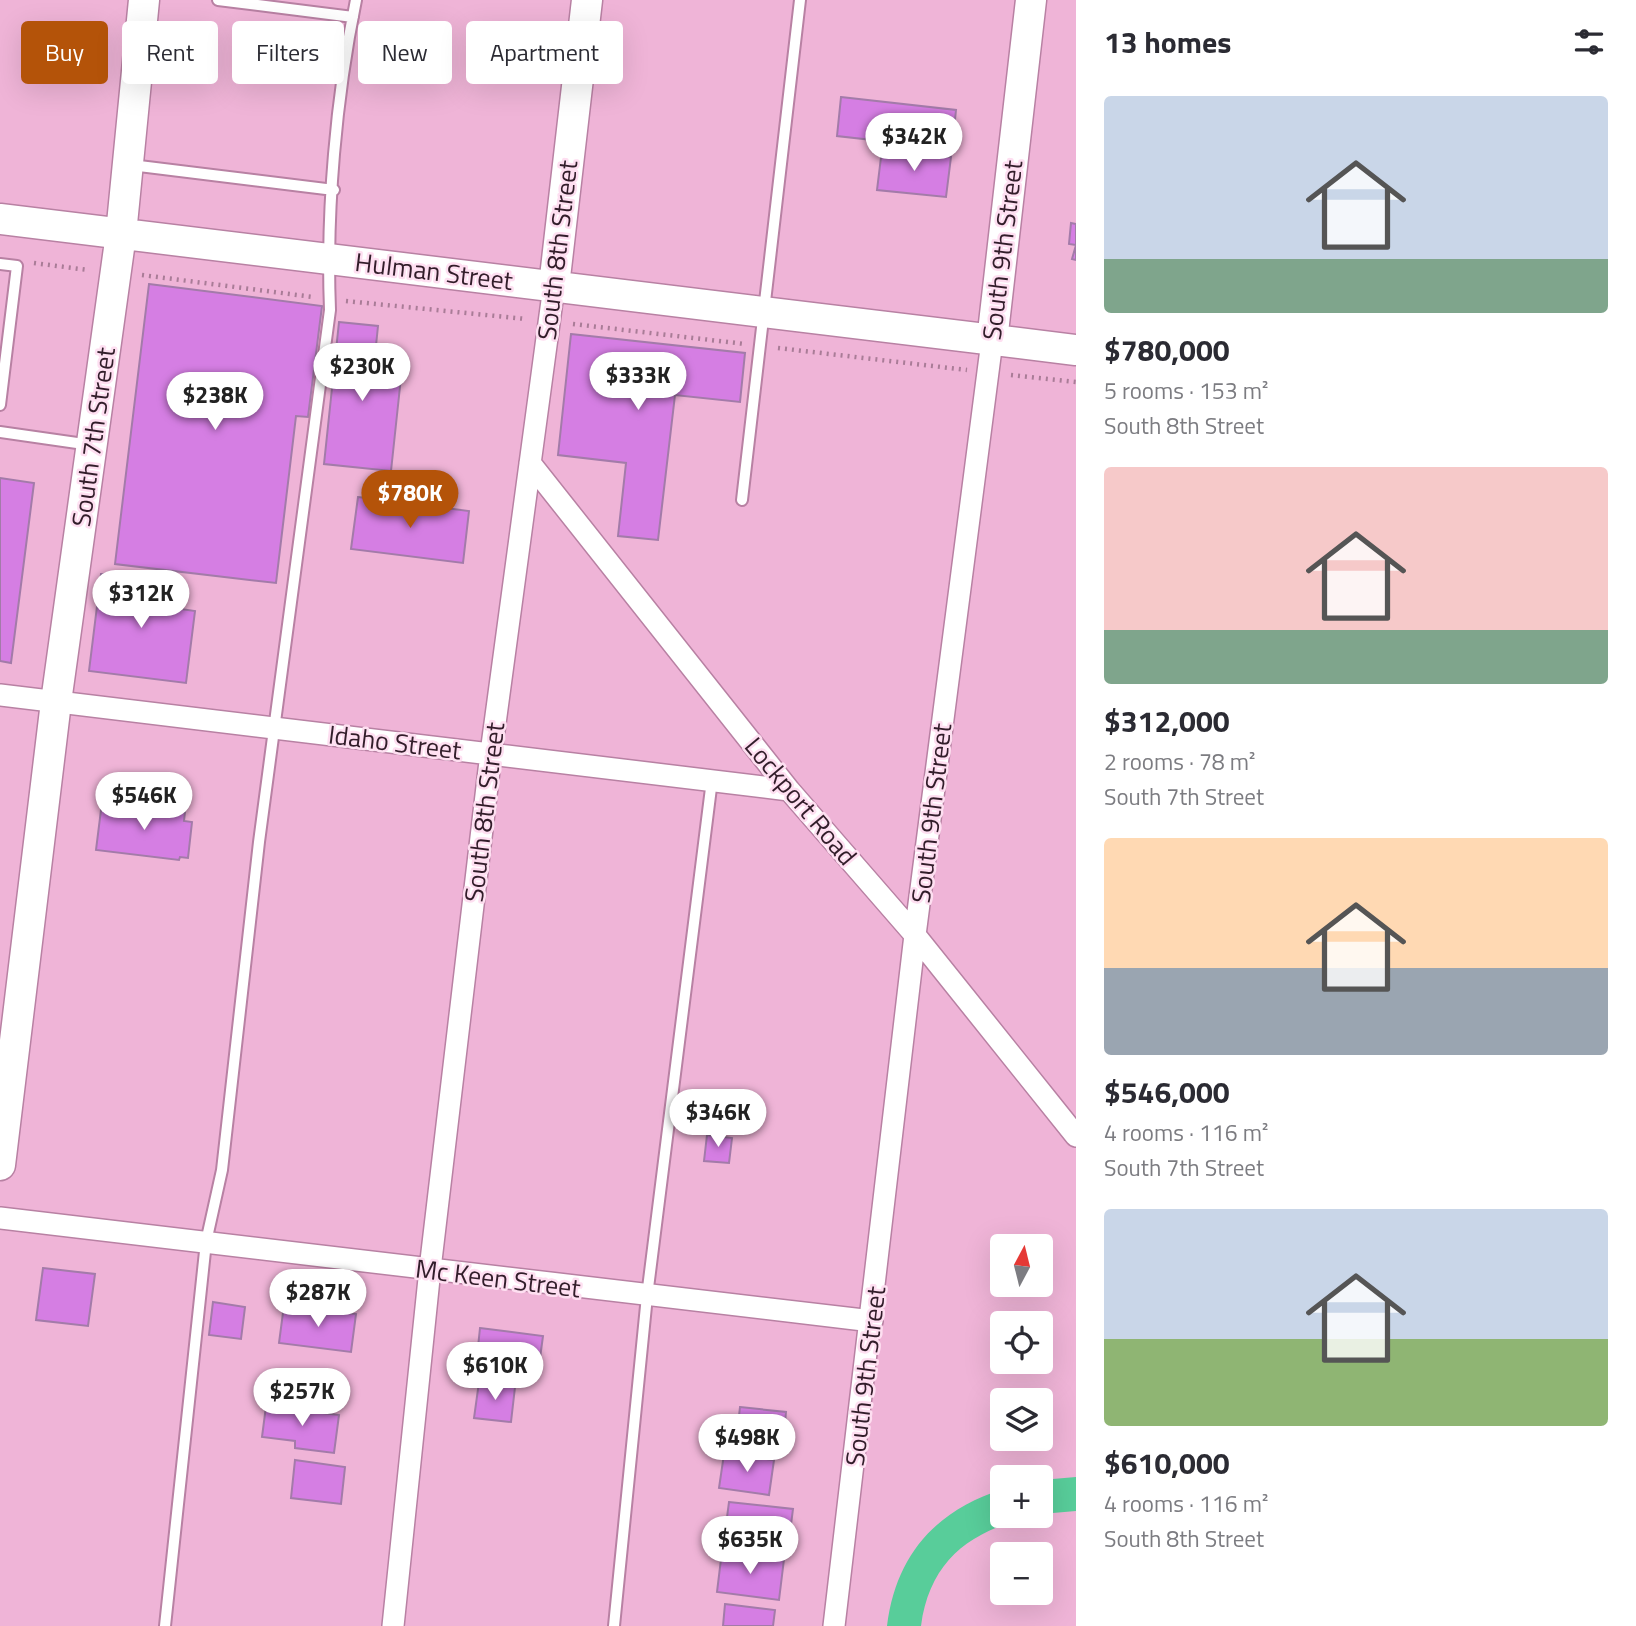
<!DOCTYPE html>
<html lang="en">
<head>
<meta charset="utf-8">
<style>
  :root { --surface:#fff; --page:#f7f7f7; --text:#2b2b33; --muted:#7c7c81; --accent:#b45309 }
  body { margin:0; font-family:"Titillium Web",sans-serif; background:var(--page); color:var(--text); height:100vh; display:flex; flex-direction:column; font-size:26px; white-space:nowrap }
  * { box-sizing:border-box; margin:0 }
  p { font-size:23px; color:var(--muted) }
  .icon { flex:none; width:38px; height:38px; fill:none; stroke:currentColor; stroke-width:2; stroke-linecap:round; stroke-linejoin:round }
  .map { position:relative; flex:1; overflow:hidden }
  .sheet { display:flex; flex-direction:column; background:var(--surface); width:560px }
  .sheet>* { flex:none }
  .hud { position:absolute; left:21px; top:21px; width:665px; height:63px; display:flex; gap:14px }
  .needle { width:46px; rotate:7deg }
  .controls { position:absolute; left:990px; top:1234px; display:grid; gap:14px }
  .controls a { display:grid; place-items:center; width:63px; height:63px; border-radius:7px; background:var(--surface); box-shadow:0 7px 28px #0002; font-size:35px }
  .price { position:absolute; translate:-50% -60px; padding:0 16px; border-radius:24px; background:#fff; color:#222; font-size:23px; line-height:46px; filter:drop-shadow(0 2px 4px #0008) }
  .price::after { content:''; position:absolute; left:50%; top:42px; width:21px; height:16px; margin-left:-10px; background:inherit; clip-path:polygon(0 0,100% 0,50% 100%) }
  .price.active { background:var(--accent); color:#fff }
  ul { padding:0; list-style:none }
  li { display:grid; align-content:center; gap:14px; height:371px; padding:0 28px }
  li span { display:grid; place-items:center; height:217px; border-radius:7px; color:#555 }
  li>.icon { margin-inline-start:auto }
  span .icon { width:126px; height:126px; fill:#fffc; stroke-width:1 }
  li b { font-size:30px }
  h2 { display:flex; justify-content:space-between; align-items:center; height:84px; padding:0 28px; font-size:30px }
  .tag { padding:0 24px; border-radius:7px; background:var(--surface); box-shadow:0 7px 28px #0002; font-size:24px; line-height:63px }
  .tag.active { background:var(--accent); color:#fff }
  main { display:flex; flex:1; min-height:0 }
  .map>svg:first-child { display:block }
  .green { fill:#58cd9a }
  .building { fill:#d57ee3; stroke:#a37ba9; stroke-width:2 }
  .lines { fill:none; stroke-linecap:round; stroke-linejoin:round }
  .lane-casing { stroke:#b881a3; stroke-width:14 }
  .street-casing { stroke:#b881a3; stroke-width:24 }
  .secondary-casing { stroke:#b881a3; stroke-width:33 }
  .path { stroke:#a97c97; stroke-width:4.5; stroke-dasharray:2 5; stroke-linecap:butt }
  .lane { stroke:#fff; stroke-width:10 }
  .street { stroke:#fff; stroke-width:21 }
  .secondary { stroke:#fff; stroke-width:30 }
  .labels { text-anchor:middle; dominant-baseline:central; stroke-width:5; stroke-linejoin:round; paint-order:stroke }
  .street-label { font-size:26px; fill:#321d2a; stroke:#fedff1 }
</style>
</head>
<body>
<main>
<div class="map">
<svg width="1076" height="1626" viewBox="0 0 1076 1626">
  <rect width="100%" height="100%" fill="#efb4d7"/>
  <!-- green -->
  <path class="green" d="M1076 1477V1511L1041 1514V1480Z
    M1003 1489V1516H1034C972 1530 930 1559 921 1626H887C896 1555 935 1511 1003 1489Z"/>
  <!-- building -->
  <path class="building" d="M841 97 956 110 952 149 837 136Z
    M882 149 951 157 946 197 877 190Z
    M1071 223 1076 224V260L1072 259 1076 245 1069 244Z
    M149 284 322 306 308 417 296 416 276 583 115 564Z
    M339 322 378 326 374 365 402 368 391 471 324 464Z
    M571 334 745 353 740 402 675 395 658 540 618 536 626 463 558 455Z
    M0 478 34 483 11 663 0 661Z
    M358 497 469 511 463 563 351 549Z
    M101 574 177 583 174 608 195 611 186 683 89 671Z
    M102 802 126 804 125 810 134 811V806L185 812 184 821 192 822 188 858 180 857 179 860 96 850Z
    M707 1135 732 1138 729 1163 704 1161Z
    M43 1268 95 1274 88 1326 36 1320Z
    M213 1302 245 1307 241 1339 209 1335Z
    M284 1305 356 1314 351 1352 279 1343Z
    M480 1328 543 1336 538 1373 476 1366Z
    M479 1382 515 1387 511 1422 474 1418Z
    M266 1406 339 1415 334 1453 295 1448V1441L262 1437Z
    M740 1407 786 1412 783 1446 736 1442Z
    M724 1454 774 1460 769 1495 719 1488Z
    M295 1460 345 1467 341 1504 291 1498Z
    M729 1502 793 1509 788 1548 724 1540Z
    M722 1551 784 1559 779 1600 717 1592Z
    M725 1604 775 1610 773 1626H723Z"/>
  <g class="lines">
    <defs>
      <path id="lane" d="M218 0 353 17
        M131 165 334 190
        M0 264 17 266 0 405
        M0 432 91 445
        M742 500 800 0
        M165 1626 206 1242 222 1170 259 842 330 310C326 211 336 97 356 0
        M614 1626 647 1296 712 780"/>
      <path id="street" d="M530 463 789 790 915 935 1076 1136
        M0 695 789 790
        M0 1218 872 1321
        M393 1626 430 1269 491 753 554 286
        M834 1626 915 935 992 341"/>
      <path id="secondary" d="M0 219 1076 350
        M554 286 587 0
        M992 341 1031 0
        M0 1165 56 702 121 234 144 0"/>
    </defs>
    <!-- lane casing -->
    <use href="#lane" class="lane-casing"/>
    <!-- street casing -->
    <use href="#street" class="street-casing"/>
    <!-- secondary casing -->
    <use href="#secondary" class="secondary-casing"/>
    <!-- path -->
    <path class="path" d="M34 263 88 270
      M142 275 313 297
      M346 301 526 319
      M573 324 745 344
      M778 348 967 370
      M1011 375 1076 382"/>
    <!-- lane -->
    <use href="#lane" class="lane"/>
    <!-- street -->
    <use href="#street" class="street"/>
    <!-- secondary -->
    <use href="#secondary" class="secondary"/>
  </g>
  <g class="labels">
    <!-- street labels -->
    <g class="street-label">
      <text transform="translate(557 250) rotate(-83)">South 8th Street</text>
      <text transform="translate(1002 250) rotate(-83)">South 9th Street</text>
      <text transform="translate(434 271) rotate(7)">Hulman Street</text>
      <text transform="translate(93 437) rotate(-82)">South 7th Street</text>
      <text transform="translate(395 742) rotate(7)">Idaho Street</text>
      <text transform="translate(801 801) rotate(50)">Lockport Road</text>
      <text transform="translate(484 812) rotate(-83)">South 8th Street</text>
      <text transform="translate(931 813) rotate(-83)">South 9th Street</text>
      <text transform="translate(498 1278) rotate(7)">Mc Keen Street</text>
      <text transform="translate(865 1376) rotate(-83)">South 9th Street</text>
    </g>
  </g>
</svg>
<div class="controls">
<a><svg class="needle" viewBox="-14 -14 28 28"><path d="M0-13l5 13h-10z" fill="#e53935"/><path d="M0 13l5-13h-10z" fill="#7c7c81"/></svg></a>
<a><svg class="icon" aria-label="locate" viewBox="0 0 24 24"><circle cx="12" cy="12" r="6"/><path d="M12 2v4M12 18v4M2 12h4M18 12h4"/></svg></a>
<a><svg class="icon" aria-label="layers" viewBox="0 0 24 24"><path d="M12 4l9 5-9 5-9-5zM3 14l9 5 9-5"/></svg></a>
<a>+</a>
<a>−</a>
</div>
<b class="price" style="left:914px;top:173px">$342K</b>
<b class="price" style="left:362px;top:403px">$230K</b>
<b class="price" style="left:638px;top:412px">$333K</b>
<b class="price" style="left:215px;top:432px">$238K</b>
<b class="price active" style="left:410px;top:530px">$780K</b>
<b class="price" style="left:141px;top:630px">$312K</b>
<b class="price" style="left:144px;top:832px">$546K</b>
<b class="price" style="left:718px;top:1149px">$346K</b>
<b class="price" style="left:318px;top:1329px">$287K</b>
<b class="price" style="left:495px;top:1402px">$610K</b>
<b class="price" style="left:302px;top:1428px">$257K</b>
<b class="price" style="left:747px;top:1474px">$498K</b>
<b class="price" style="left:750px;top:1576px">$635K</b>
<div class="hud">
<a class="tag active">Buy</a>
<a class="tag">Rent</a>
<a class="tag">Filters</a>
<a class="tag">New</a>
<a class="tag">Apartment</a>
</div>
</div>
<section class="sheet">
<h2>13 homes<svg class="icon" aria-label="filters" viewBox="0 0 24 24"><path d="M4 7h16M4 17h16"/><circle cx="9" cy="7" r="2"/><circle cx="15" cy="17" r="2"/></svg></h2>
<ul>
<li><span style="background:linear-gradient(#c9d6e8 75%,#7fa58c 0)"><svg class="icon" aria-label="home" viewBox="0 0 24 24"><path d="M3 11l9-7 9 7M6 9v11h12V9"/></svg></span><div><b>$780,000</b><p>5 rooms · 153 m²</p><p>South 8th Street</p></div></li>
<li><span style="background:linear-gradient(#f6c9c9 75%,#7fa58c 0)"><svg class="icon" aria-label="home" viewBox="0 0 24 24"><path d="M3 11l9-7 9 7M6 9v11h12V9"/></svg></span><div><b>$312,000</b><p>2 rooms · 78 m²</p><p>South 7th Street</p></div></li>
<li><span style="background:linear-gradient(#ffd9b3 60%,#9aa5b1 0)"><svg class="icon" aria-label="home" viewBox="0 0 24 24"><path d="M3 11l9-7 9 7M6 9v11h12V9"/></svg></span><div><b>$546,000</b><p>4 rooms · 116 m²</p><p>South 7th Street</p></div></li>
<li><span style="background:linear-gradient(#c9d6e8 60%,#8fb573 0)"><svg class="icon" aria-label="home" viewBox="0 0 24 24"><path d="M3 11l9-7 9 7M6 9v11h12V9"/></svg></span><div><b>$610,000</b><p>4 rooms · 116 m²</p><p>South 8th Street</p></div></li>
</ul>
</section>
</main>
</body>
</html>
